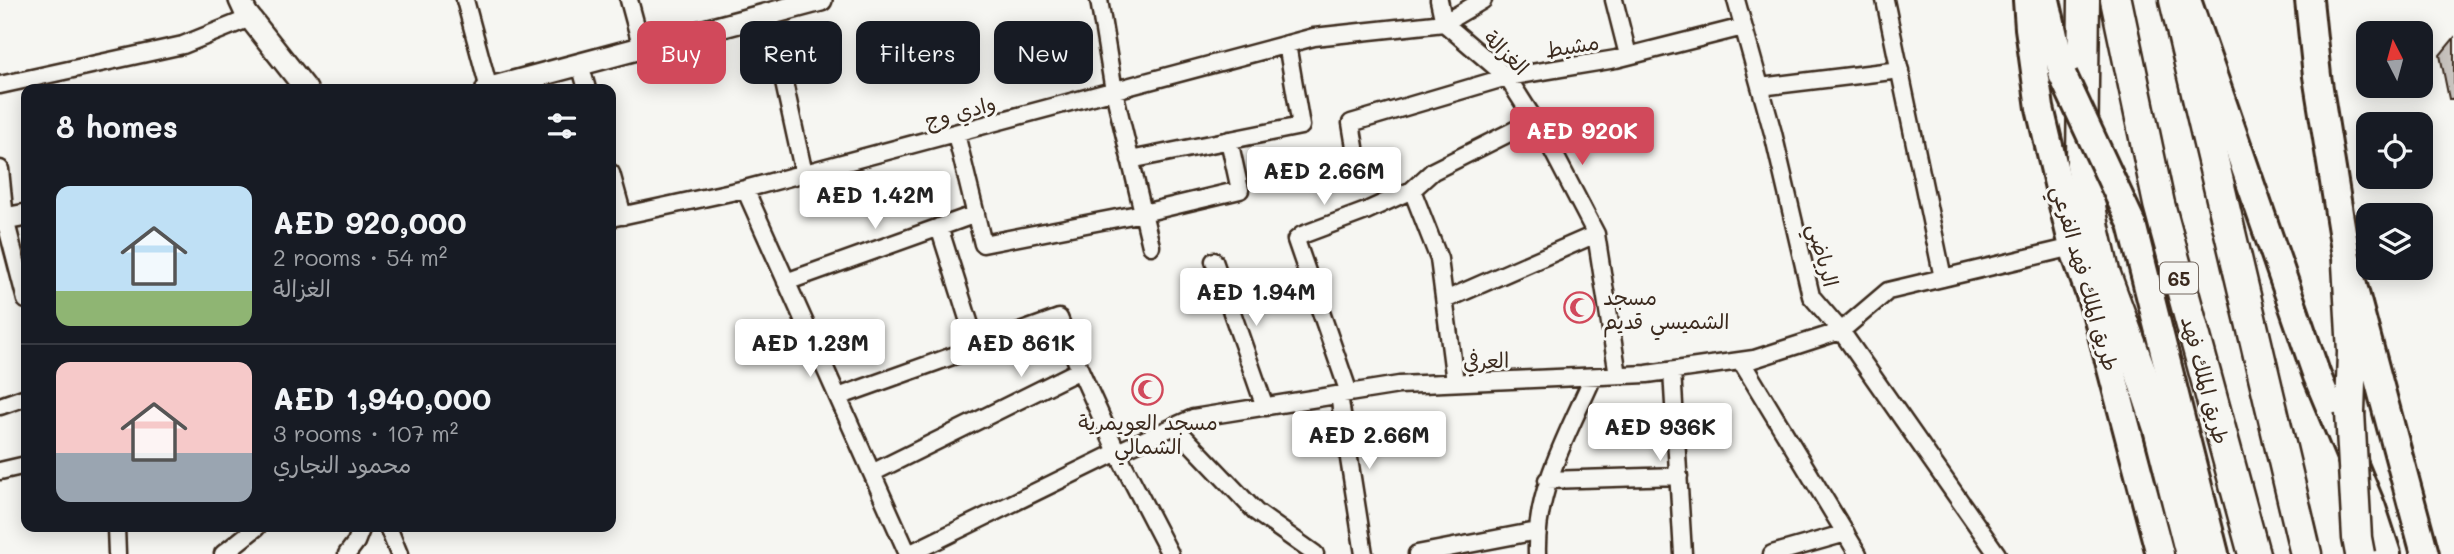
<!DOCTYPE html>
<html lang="en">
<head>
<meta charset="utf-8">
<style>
  :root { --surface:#171b24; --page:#20242c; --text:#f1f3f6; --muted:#9ea1a6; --line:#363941; --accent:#d1495b }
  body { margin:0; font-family:Mali,"Playpen Sans Arabic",sans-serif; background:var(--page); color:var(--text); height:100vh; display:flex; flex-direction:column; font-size:26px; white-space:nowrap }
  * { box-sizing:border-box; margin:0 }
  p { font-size:23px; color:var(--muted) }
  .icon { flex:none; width:38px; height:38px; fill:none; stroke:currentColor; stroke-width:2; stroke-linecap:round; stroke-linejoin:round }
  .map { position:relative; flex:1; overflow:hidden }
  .side { position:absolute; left:21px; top:84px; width:595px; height:448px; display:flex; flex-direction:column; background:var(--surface); border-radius:14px; box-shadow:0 4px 18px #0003 }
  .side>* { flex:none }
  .hud { position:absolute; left:637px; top:21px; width:665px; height:63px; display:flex; gap:14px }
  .needle { width:46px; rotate:354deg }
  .fabs { position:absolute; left:2356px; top:21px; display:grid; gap:14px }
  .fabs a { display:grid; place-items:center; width:77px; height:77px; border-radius:14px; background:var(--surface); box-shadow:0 4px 18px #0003; font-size:35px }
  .price { position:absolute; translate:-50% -60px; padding:0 16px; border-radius:7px; background:#fff; color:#222; font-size:23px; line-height:46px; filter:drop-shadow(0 2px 4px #0008) }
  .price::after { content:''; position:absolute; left:50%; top:42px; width:21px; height:16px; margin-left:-10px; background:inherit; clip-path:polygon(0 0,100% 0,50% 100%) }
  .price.active { background:var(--accent); color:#fff }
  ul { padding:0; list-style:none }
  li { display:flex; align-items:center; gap:21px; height:175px; padding:0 35px }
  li+li { border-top:2px solid var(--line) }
  li span { display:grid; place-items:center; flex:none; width:196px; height:140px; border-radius:14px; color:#555 }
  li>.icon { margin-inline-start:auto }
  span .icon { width:84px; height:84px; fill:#fffc; stroke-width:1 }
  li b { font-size:30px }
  h2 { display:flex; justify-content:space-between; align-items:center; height:84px; padding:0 35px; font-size:30px }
  .tag { padding:0 24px; border-radius:14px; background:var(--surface); box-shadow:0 4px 18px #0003; font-size:24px; line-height:63px }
  .tag.active { background:var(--accent); color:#fff }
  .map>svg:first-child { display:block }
  .building { fill:#c8c3be; stroke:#3b2a1e; stroke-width:2 }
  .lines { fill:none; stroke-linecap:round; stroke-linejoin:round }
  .minor-casing { stroke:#3b2a1e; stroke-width:21 }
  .tertiary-casing { stroke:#3b2a1e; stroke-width:26 }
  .primary-casing { stroke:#3b2a1e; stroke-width:32 }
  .trunk-casing { stroke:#3b2a1e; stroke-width:33 }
  .motorway-casing { stroke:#3b2a1e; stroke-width:35 }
  .minor { stroke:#f6f6f2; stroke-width:16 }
  .tertiary { stroke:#f6f6f2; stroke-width:21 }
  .primary { stroke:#f6f6f2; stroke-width:26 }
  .trunk { stroke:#f6f6f2; stroke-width:28 }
  .motorway { stroke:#f6f6f2; stroke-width:30 }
  .primary-bridge-casing { stroke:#3b2a1e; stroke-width:32; stroke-linecap:butt }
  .trunk-bridge-casing { stroke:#3b2a1e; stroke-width:33; stroke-linecap:butt }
  .primary-bridge { stroke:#f6f6f2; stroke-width:26 }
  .trunk-bridge { stroke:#f6f6f2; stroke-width:28 }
  .labels { text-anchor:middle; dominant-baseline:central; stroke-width:6; stroke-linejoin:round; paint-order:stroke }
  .shield { fill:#f6f6f2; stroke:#73675e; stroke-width:2 }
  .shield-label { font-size:19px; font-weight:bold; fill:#3b2a1e }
  .street-label { font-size:21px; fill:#3b2a1e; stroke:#f6f6f2 }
  .poi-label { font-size:21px; fill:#3b2a1e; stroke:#f6f6f2; text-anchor:start }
</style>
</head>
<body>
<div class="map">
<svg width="2454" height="554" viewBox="0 0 2454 554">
  <rect width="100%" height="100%" fill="#f6f6f2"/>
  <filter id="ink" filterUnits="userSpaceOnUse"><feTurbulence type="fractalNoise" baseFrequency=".0143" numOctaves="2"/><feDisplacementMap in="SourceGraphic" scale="14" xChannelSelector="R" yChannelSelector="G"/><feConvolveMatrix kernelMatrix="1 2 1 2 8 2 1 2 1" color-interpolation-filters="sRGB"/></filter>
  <g filter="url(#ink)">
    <!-- building -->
    <path class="building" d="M2454 38V99H2449L2440 55Z"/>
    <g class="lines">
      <defs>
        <path id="minor" d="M465 0 489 89
          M629 0 642 48
          M1099 0 1114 91 1151 246
          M1439 0 1444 23 1507 77 1547 140 1596 234 1618 375
          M1614 0 1628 55
          M1736 0 1773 133 1811 296 1841 331 1997 554
          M1885 0 1943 278
          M769 14 804 174
          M580 64 587 89
          M0 85 183 45 250 18
          M1760 87 1900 70
          M956 134 983 244 1143 213 1240 190 1229 140
          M1355 147 1351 123 1507 77 1616 59 1743 27
          M1130 160 1301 126 1287 44
          M0 169 5 219 26 300
          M611 173 623 216
          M745 189 908 554
          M1412 190 1439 259 1455 382
          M611 218 745 189 1314 37 1444 23 1483 0
          M939 227 977 347
          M1214 261 1265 407
          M786 282 976 214
          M1445 300 1596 234
          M1741 361 1858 554
          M1672 371 1683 554
          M1349 393 1296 240 1302 235 1366 211 1412 190 1433 171 1535 120
          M1339 395 1364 554
          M838 397 1059 318 1080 370
          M0 406 26 397
          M1174 426 1256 512 1315 554
          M0 471 26 465
          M872 473 1080 370 1117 452 1170 554
          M1547 480 1679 476
          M116 527 117 554
          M388 527 399 554
          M223 554 257 527
          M347 554 356 542 362 527
          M909 554 1117 452 1193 418 1399 385 1647 374 1754 359 1841 331 1888 291 2073 247
          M1417 554 1537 531
          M1537 554C1535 490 1568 434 1593 377
          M1772 554 1846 533"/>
        <path id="tertiary" d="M240 0 246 13 306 89
          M487 89 821 0
          M0 220 26 215"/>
        <path id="primary" d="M2027 0 2029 28 2040 108 2073 247 2096 312 2160 554
          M2046 0 2063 76
          M2187 0 2317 376 2372 508 2387 554
          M2309 0 2317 76 2347 263 2425 554
          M2132 224 2215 554"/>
        <path id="trunk" d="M2347 263 2352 352 2350 412"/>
        <path id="motorway" d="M2084 0 2082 164 2094 228 2104 272 2140 370 2159 428 2191 554
          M2116 0 2159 204 2254 554
          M2175 0 2306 554"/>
      </defs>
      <!-- minor casing -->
      <use href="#minor" class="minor-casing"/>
      <!-- tertiary casing -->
      <use href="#tertiary" class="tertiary-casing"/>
      <!-- primary casing -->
      <use href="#primary" class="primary-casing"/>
      <!-- trunk casing -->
      <use href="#trunk" class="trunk-casing"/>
      <!-- motorway casing -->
      <use href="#motorway" class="motorway-casing"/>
      <!-- minor -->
      <use href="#minor" class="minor"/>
      <!-- tertiary -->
      <use href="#tertiary" class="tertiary"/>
      <!-- primary -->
      <use href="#primary" class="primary"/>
      <!-- trunk -->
      <use href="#trunk" class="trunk"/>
      <!-- motorway -->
      <use href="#motorway" class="motorway"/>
      <defs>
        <path id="primary-bridge" d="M2063 76 2132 224"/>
        <path id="trunk-bridge" d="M2350 412 2357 538 2360 554"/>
      </defs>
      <!-- primary-bridge casing -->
      <use href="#primary-bridge" class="primary-bridge-casing"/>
      <!-- trunk-bridge casing -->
      <use href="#trunk-bridge" class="trunk-bridge-casing"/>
      <!-- primary-bridge -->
      <use href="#primary-bridge" class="primary-bridge"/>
      <!-- trunk-bridge -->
      <use href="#trunk-bridge" class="trunk-bridge"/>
    </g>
  </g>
  <!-- icons -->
  <defs>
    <symbol id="mosque-ring" viewBox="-11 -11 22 22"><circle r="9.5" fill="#f6f6f2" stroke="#d1495b" stroke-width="1.5"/><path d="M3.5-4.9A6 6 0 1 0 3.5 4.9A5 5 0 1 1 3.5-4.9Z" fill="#d1495b"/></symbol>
  </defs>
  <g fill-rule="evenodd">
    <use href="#mosque-ring" x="1562" y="290" width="35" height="35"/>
    <use href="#mosque-ring" x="1130" y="372" width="35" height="35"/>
  </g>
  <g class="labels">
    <!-- shield labels -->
    <rect class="shield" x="2160" y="262.5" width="38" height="31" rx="5"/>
    <g class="shield-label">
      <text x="2179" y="278">65</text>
    </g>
    <!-- street labels -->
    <g class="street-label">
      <text transform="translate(1572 45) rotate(-9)">مشيط</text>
      <text transform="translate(1507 52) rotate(45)">الغزالة</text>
      <text transform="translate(960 111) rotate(-15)">وادي وج</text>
      <text transform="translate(1824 255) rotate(75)">الرياضي</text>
      <text transform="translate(2086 278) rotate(74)">طريق الملك فهد الفرعي</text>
      <text transform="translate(1486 360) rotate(-2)">العرفي</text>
      <text transform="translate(2206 380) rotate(75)">طريق الملك فهد</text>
    </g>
    <!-- poi labels -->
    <g class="poi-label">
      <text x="1603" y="296">مسجد<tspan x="1603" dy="24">الشميسي قديم</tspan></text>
      <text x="1148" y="421" text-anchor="middle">مسجد العويمرية<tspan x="1148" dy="24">الشمالي</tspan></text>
    </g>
  </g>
</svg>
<div class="fabs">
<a><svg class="needle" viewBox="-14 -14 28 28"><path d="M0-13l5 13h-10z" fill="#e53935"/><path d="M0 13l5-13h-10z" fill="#9ea1a6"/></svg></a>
<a><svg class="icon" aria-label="locate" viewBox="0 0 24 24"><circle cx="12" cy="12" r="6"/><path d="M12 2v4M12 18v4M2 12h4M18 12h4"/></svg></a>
<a><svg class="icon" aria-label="layers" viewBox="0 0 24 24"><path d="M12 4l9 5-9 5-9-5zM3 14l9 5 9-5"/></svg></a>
</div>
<b class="price active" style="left:1582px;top:167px">AED 920K</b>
<b class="price" style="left:1324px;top:207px">AED 2.66M</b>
<b class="price" style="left:875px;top:231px">AED 1.42M</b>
<b class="price" style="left:1256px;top:328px">AED 1.94M</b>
<b class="price" style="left:810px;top:379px">AED 1.23M</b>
<b class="price" style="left:1021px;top:379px">AED 861K</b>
<b class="price" style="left:1660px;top:463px">AED 936K</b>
<b class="price" style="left:1369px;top:471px">AED 2.66M</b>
<div class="hud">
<a class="tag active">Buy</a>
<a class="tag">Rent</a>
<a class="tag">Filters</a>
<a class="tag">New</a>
</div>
<section class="side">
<h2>8 homes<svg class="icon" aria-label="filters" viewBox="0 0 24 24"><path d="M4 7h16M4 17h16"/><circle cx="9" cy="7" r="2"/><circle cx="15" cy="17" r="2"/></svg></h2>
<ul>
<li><span style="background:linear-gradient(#bfe0f5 75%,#8fb573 0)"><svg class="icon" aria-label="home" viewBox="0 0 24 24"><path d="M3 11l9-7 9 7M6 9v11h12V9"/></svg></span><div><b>AED 920,000</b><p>2 rooms · 54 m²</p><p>الغزالة</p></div></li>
<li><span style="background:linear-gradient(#f6c9c9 65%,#9aa5b1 0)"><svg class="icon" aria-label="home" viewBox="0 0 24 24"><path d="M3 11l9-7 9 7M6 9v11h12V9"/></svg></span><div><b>AED 1,940,000</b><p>3 rooms · 107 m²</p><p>محمود النجاري</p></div></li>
</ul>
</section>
</div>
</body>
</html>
